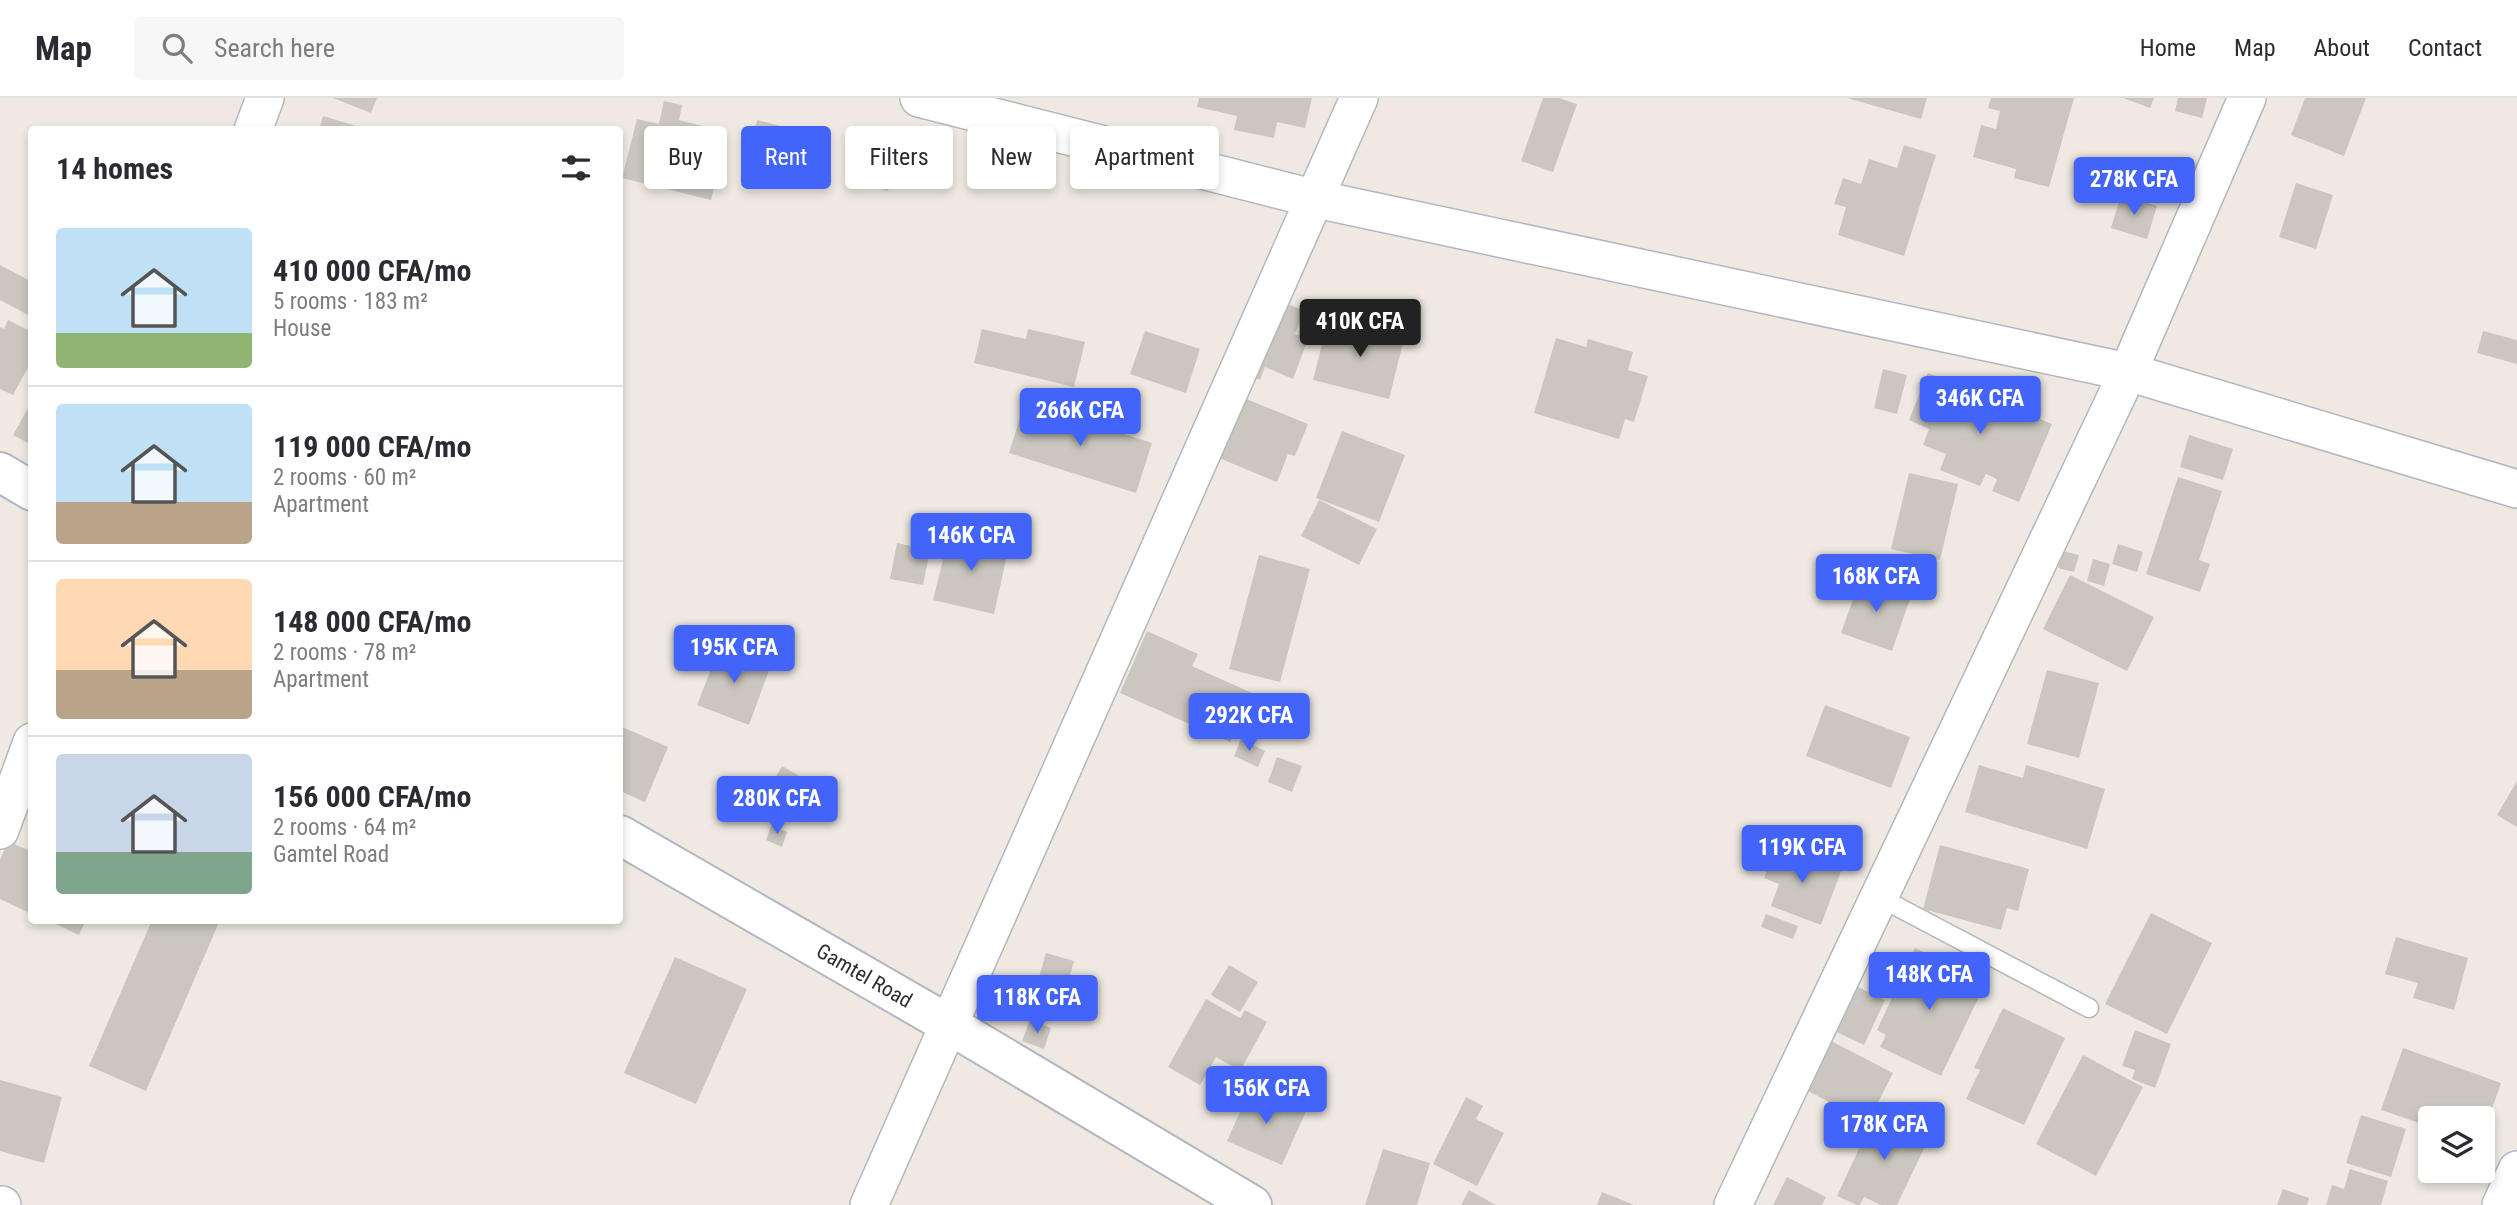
<!DOCTYPE html>
<html lang="en">
<head>
<meta charset="utf-8">
<style>
  :root { --surface:#fff; --page:#f7f7f7; --text:#2b2b33; --muted:#7c7c81; --line:#e1e1e2; --accent:#4264fb }
  body { margin:0; font-family:"Roboto Condensed",sans-serif; background:var(--page); color:var(--text); height:100vh; display:flex; flex-direction:column; font-size:26px; white-space:nowrap }
  * { box-sizing:border-box; margin:0 }
  p { font-size:23px; color:var(--muted) }
  .icon { flex:none; width:38px; height:38px; fill:none; stroke:currentColor; stroke-width:2; stroke-linecap:round; stroke-linejoin:round }
  .map { position:relative; flex:1; overflow:hidden }
  .sheet { position:absolute; left:28px; top:28px; width:595px; height:798px; display:flex; flex-direction:column; background:var(--surface); border-radius:7px; box-shadow:0 4px 10px #0003 }
  .sheet>* { flex:none }
  .banner { position:absolute; left:644px; top:28px; width:665px; height:63px; display:flex; gap:14px }
  .fabs { position:absolute; left:2418px; top:1008px; display:grid; gap:14px }
  .fabs a { display:grid; place-items:center; width:77px; height:77px; border-radius:7px; background:var(--surface); box-shadow:0 4px 10px #0003; font-size:35px }
  .price { position:absolute; translate:-50% -60px; padding:0 16px; border-radius:7px; background:var(--accent); color:#fff; font-size:23px; line-height:46px; filter:drop-shadow(0 2px 4px #0008) }
  .price::after { content:''; position:absolute; left:50%; top:42px; width:21px; height:16px; margin-left:-10px; background:inherit; clip-path:polygon(0 0,100% 0,50% 100%) }
  .price.on { background:#222; color:#fff }
  ul { padding:0; list-style:none }
  li { display:flex; align-items:center; gap:21px; height:175px; padding:0 28px }
  li+li { border-top:2px solid var(--line) }
  li span { display:grid; place-items:center; flex:none; width:196px; height:140px; border-radius:7px; color:#555 }
  li>.icon { margin-inline-start:auto }
  span .icon { width:84px; height:84px; fill:#fffc; stroke-width:1 }
  li b { font-size:30px }
  h2 { display:flex; justify-content:space-between; align-items:center; height:84px; padding:0 28px; font-size:30px }
  .pill { padding:0 24px; border-radius:7px; background:var(--surface); box-shadow:0 4px 10px #0003; font-size:24px; line-height:63px }
  .pill.on { background:var(--accent); color:#fff }
  header { display:flex; align-items:center; gap:42px; box-sizing:border-box; height:98px; padding:0 35px; background:var(--surface); border-bottom:2px solid var(--line) }
  header strong { font-size:33px }
  nav { display:flex; gap:38px; margin-inline-start:auto; font-size:24px }
  .search { width:490px; height:63px; background:var(--page); display:flex; align-items:center; gap:18px; box-sizing:border-box; padding:0 24px; border-radius:7px; color:var(--muted); font-size:26px }
  .map>svg:first-child { display:block }
  .building { fill:#cbc7bf }
  .lines { fill:none; stroke-linecap:round; stroke-linejoin:round }
  .lane-casing { stroke:#b4b7c1; stroke-width:21 }
  .street-casing { stroke:#b4b7c1; stroke-width:40 }
  .secondary-casing { stroke:#b4b7c1; stroke-width:42 }
  .lane { stroke:#fff; stroke-width:18 }
  .street { stroke:#fff; stroke-width:37 }
  .secondary { stroke:#fff; stroke-width:38 }
  .labels { text-anchor:middle; dominant-baseline:central; stroke-width:5; stroke-linejoin:round; paint-order:stroke }
  .street-label { font-size:21px; fill:#2e2e2e; stroke:#fff }
</style>
</head>
<body>
<header>
<strong>Map</strong>
<div class="search"><svg class="icon" aria-label="search" viewBox="0 0 24 24"><circle cx="10" cy="10" r="6"/><path d="M15 15l6 6"/></svg>Search here</div>
<nav><a>Home</a><a>Map</a><a>About</a><a>Contact</a></nav>
</header>
<div class="map">
<svg width="2517" height="1107" viewBox="0 0 2517 1107">
  <rect width="100%" height="100%" fill="#efe9e1"/>
  <!-- building -->
  <path class="building" d="M333 0H377L371 15Z
    M1199 0H1312L1305 30 1277 24 1274 40 1234 32 1237 18 1197 9Z
    M1543 0H1559L1577 6 1553 74 1521 63Z
    M1847 0H1927L1921 21Z
    M1991 0H2074L2049 89 2014 80 2016 71 1973 59 1981 27 1996 31 2000 13 1988 10Z
    M2123 0H2154L2150 10Z
    M2178 0H2207L2202 20 2175 13Z
    M2305 0H2366L2344 58 2291 37Z
    M664 3 682 7 679 22 727 34 711 102 622 80 637 21 659 26Z
    M323 18 366 31V32H319Z
    M757 22 800 33 791 70 747 59Z
    M866 28 905 41 888 93 850 81Z
    M1904 47 1936 57 1904 158 1838 137 1846 109 1834 106 1843 80 1861 86 1869 61 1897 70Z
    M2296 85 2333 97 2316 151 2279 139Z
    M2121 97 2157 108 2147 141 2111 130Z
    M0 167 32 184V219L0 202Z
    M1277 201 1304 213 1295 236 1308 241 1293 281 1265 269 1260 282 1247 276Z
    M8 222 32 234V262L13 297 0 291V229L4 231Z
    M1328 223 1383 238 1385 228 1406 233 1389 301 1313 282Z
    M982 231 1026 241 1028 231 1085 244 1074 289 974 265Z
    M1145 233 1200 251 1186 295 1130 276Z
    M2483 233 2517 242V266L2477 255Z
    M1556 240 1586 249 1588 241 1633 254 1628 272 1648 278 1634 324 1625 321 1619 341 1534 315Z
    M1883 271 1907 277 1897 316 1874 310Z
    M1928 275 2052 326 2019 404 1992 393 1997 381 1986 376 1980 388 1940 372 1946 356 1923 347 1929 331 1909 322Z
    M1244 300 1308 326 1295 358 1288 356 1277 384 1219 360Z
    M32 303V347L13 337Z
    M1025 304 1152 345 1136 395 1009 355Z
    M1342 333 1405 357 1379 424 1316 400Z
    M2189 337 2233 351 2223 382 2180 369Z
    M1909 375 1958 386 1940 462 1891 451Z
    M2178 379 2222 393 2199 462 2210 466 2200 494 2146 476Z
    M1319 402 1377 431 1359 467 1301 438Z
    M950 434 1009 448 994 516 933 502Z
    M897 445 930 452 923 487 890 481Z
    M2118 446 2143 454 2137 474 2112 466Z
    M2063 453 2079 457 2074 474 2058 470Z
    M1259 457 1310 471 1280 584 1229 571Z
    M2093 461 2110 466 2104 488 2087 483Z
    M2070 477 2154 519 2127 573 2043 531Z
    M1861 479 1911 498 1892 553 1841 535Z
    M1147 533 1198 556 1192 568 1252 595 1230 644 1120 595Z
    M720 548 771 567 749 627 697 607Z
    M2047 572 2099 585 2079 660 2027 646Z
    M1825 607 1910 639 1891 690 1806 658Z
    M620 628 668 649 645 704 620 693Z
    M1241 641 1265 653 1258 669 1234 658Z
    M1277 659 1302 668 1292 694 1268 684Z
    M1979 667 2023 680 2026 667 2105 691 2087 751 1965 714Z
    M782 668 798 677 782 707 765 698Z
    M2517 683V729L2497 717Z
    M771 728 787 734 782 749 766 742Z
    M8 743 32 754V816L0 801V762Z
    M1940 747 2029 771 2018 813 2007 810 2001 832 1923 811Z
    M1776 749 1841 773 1821 827 1771 808 1779 786 1764 780Z
    M2151 815 2212 845 2167 936 2105 906Z
    M1766 816 1798 828 1793 841 1761 829Z
    M47 822H86L79 837Z
    M152 822H220L146 993 89 968Z
    M2396 839 2468 860 2454 912 2413 900 2418 885 2385 876Z
    M1915 850 1986 884 1941 978 1880 949 1886 937 1877 932Z
    M1046 855 1074 863 1059 916 1031 907Z
    M675 859 747 891 696 1006 624 975Z
    M1229 867 1258 884 1240 914 1211 897Z
    M1856 888 1885 902 1864 947 1834 933Z
    M1206 901 1240 920 1245 912 1267 924 1240 973 1216 959 1200 987 1168 969Z
    M2003 910 2065 940 2024 1027 1966 1001 1980 972 1974 970Z
    M1030 922 1051 930 1044 951 1022 943Z
    M2135 932 2171 946 2155 990 2132 981 2135 972 2122 968Z
    M1831 943 1893 975 1868 1024 1806 992Z
    M2403 950 2501 985 2484 1034 2483 1020H2431V1029L2381 1012Z
    M2083 957 2143 989 2096 1078 2036 1046Z
    M0 982 62 999 44 1065 0 1053Z
    M1251 989 1306 1013 1282 1067 1227 1043Z
    M1466 999 1483 1008 1476 1021 1504 1035 1477 1088 1433 1066Z
    M1877 1012 1930 1038 1897 1107H1881L1864 1099 1860 1107H1857L1837 1098Z
    M2361 1017 2406 1031 2391 1079 2346 1065Z
    M1383 1051 1430 1065 1417 1107H1365Z
    M2350 1071 2388 1083 2381 1107H2326L2332 1087 2344 1091Z
    M1787 1079 1826 1099 1822 1107H1773Z
    M2283 1091 2309 1100 2307 1107H2277Z
    M1469 1092 1496 1107H1461Z
    M1602 1094 1634 1107H1597Z"/>
  <g class="lines">
    <defs>
      <path id="lane" d="M1879 799 2089 910"/>
      <path id="street" d="M919 0 1316 101 2128 274 2517 391
        M253 32 265 0
        M0 732 32 644
        M0 1107H2
        M869 1107 1359 0
        M1733 1107 2128 274 2247 0
        M2501 1107 2517 1072"/>
      <g id="secondary">
        <path d="M0 374 32 393"/>
        <path id="s1" d="M620 737 948 926 1252 1107"/>
      </g>
    </defs>
    <!-- lane casing -->
    <use href="#lane" class="lane-casing"/>
    <!-- street casing -->
    <use href="#street" class="street-casing"/>
    <!-- secondary casing -->
    <use href="#secondary" class="secondary-casing"/>
    <!-- lane -->
    <use href="#lane" class="lane"/>
    <!-- street -->
    <use href="#street" class="street"/>
    <!-- secondary -->
    <use href="#secondary" class="secondary"/>
  </g>
  <g class="labels">
    <!-- street labels -->
    <g class="street-label">
      <text stroke="none"><textPath href="#s1" startOffset="282">Gamtel Road</textPath></text>
    </g>
  </g>
</svg>
<div class="fabs">
<a><svg class="icon" aria-label="layers" viewBox="0 0 24 24"><path d="M12 4l9 5-9 5-9-5zM3 14l9 5 9-5"/></svg></a>
</div>
<b class="price" style="left:2134px;top:119px">278K CFA</b>
<b class="price on" style="left:1360px;top:261px">410K CFA</b>
<b class="price" style="left:1980px;top:338px">346K CFA</b>
<b class="price" style="left:1080px;top:350px">266K CFA</b>
<b class="price" style="left:971px;top:475px">146K CFA</b>
<b class="price" style="left:1876px;top:516px">168K CFA</b>
<b class="price" style="left:734px;top:587px">195K CFA</b>
<b class="price" style="left:1249px;top:655px">292K CFA</b>
<b class="price" style="left:777px;top:738px">280K CFA</b>
<b class="price" style="left:1802px;top:787px">119K CFA</b>
<b class="price" style="left:1929px;top:914px">148K CFA</b>
<b class="price" style="left:1037px;top:937px">118K CFA</b>
<b class="price" style="left:1266px;top:1028px">156K CFA</b>
<b class="price" style="left:1884px;top:1064px">178K CFA</b>
<div class="banner">
<a class="pill">Buy</a>
<a class="pill on">Rent</a>
<a class="pill">Filters</a>
<a class="pill">New</a>
<a class="pill">Apartment</a>
</div>
<section class="sheet">
<h2>14 homes<svg class="icon" aria-label="filters" viewBox="0 0 24 24"><path d="M4 7h16M4 17h16"/><circle cx="9" cy="7" r="2"/><circle cx="15" cy="17" r="2"/></svg></h2>
<ul>
<li><span style="background:linear-gradient(#bfe0f5 75%,#8fb573 0)"><svg class="icon" aria-label="home" viewBox="0 0 24 24"><path d="M3 11l9-7 9 7M6 9v11h12V9"/></svg></span><div><b>410 000 CFA/mo</b><p>5 rooms · 183 m²</p><p>House</p></div></li>
<li><span style="background:linear-gradient(#bfe0f5 70%,#b9a48a 0)"><svg class="icon" aria-label="home" viewBox="0 0 24 24"><path d="M3 11l9-7 9 7M6 9v11h12V9"/></svg></span><div><b>119 000 CFA/mo</b><p>2 rooms · 60 m²</p><p>Apartment</p></div></li>
<li><span style="background:linear-gradient(#ffd9b3 65%,#b9a48a 0)"><svg class="icon" aria-label="home" viewBox="0 0 24 24"><path d="M3 11l9-7 9 7M6 9v11h12V9"/></svg></span><div><b>148 000 CFA/mo</b><p>2 rooms · 78 m²</p><p>Apartment</p></div></li>
<li><span style="background:linear-gradient(#c9d6e8 70%,#7fa58c 0)"><svg class="icon" aria-label="home" viewBox="0 0 24 24"><path d="M3 11l9-7 9 7M6 9v11h12V9"/></svg></span><div><b>156 000 CFA/mo</b><p>2 rooms · 64 m²</p><p>Gamtel Road</p></div></li>
</ul>
</section>
</div>
</body>
</html>
